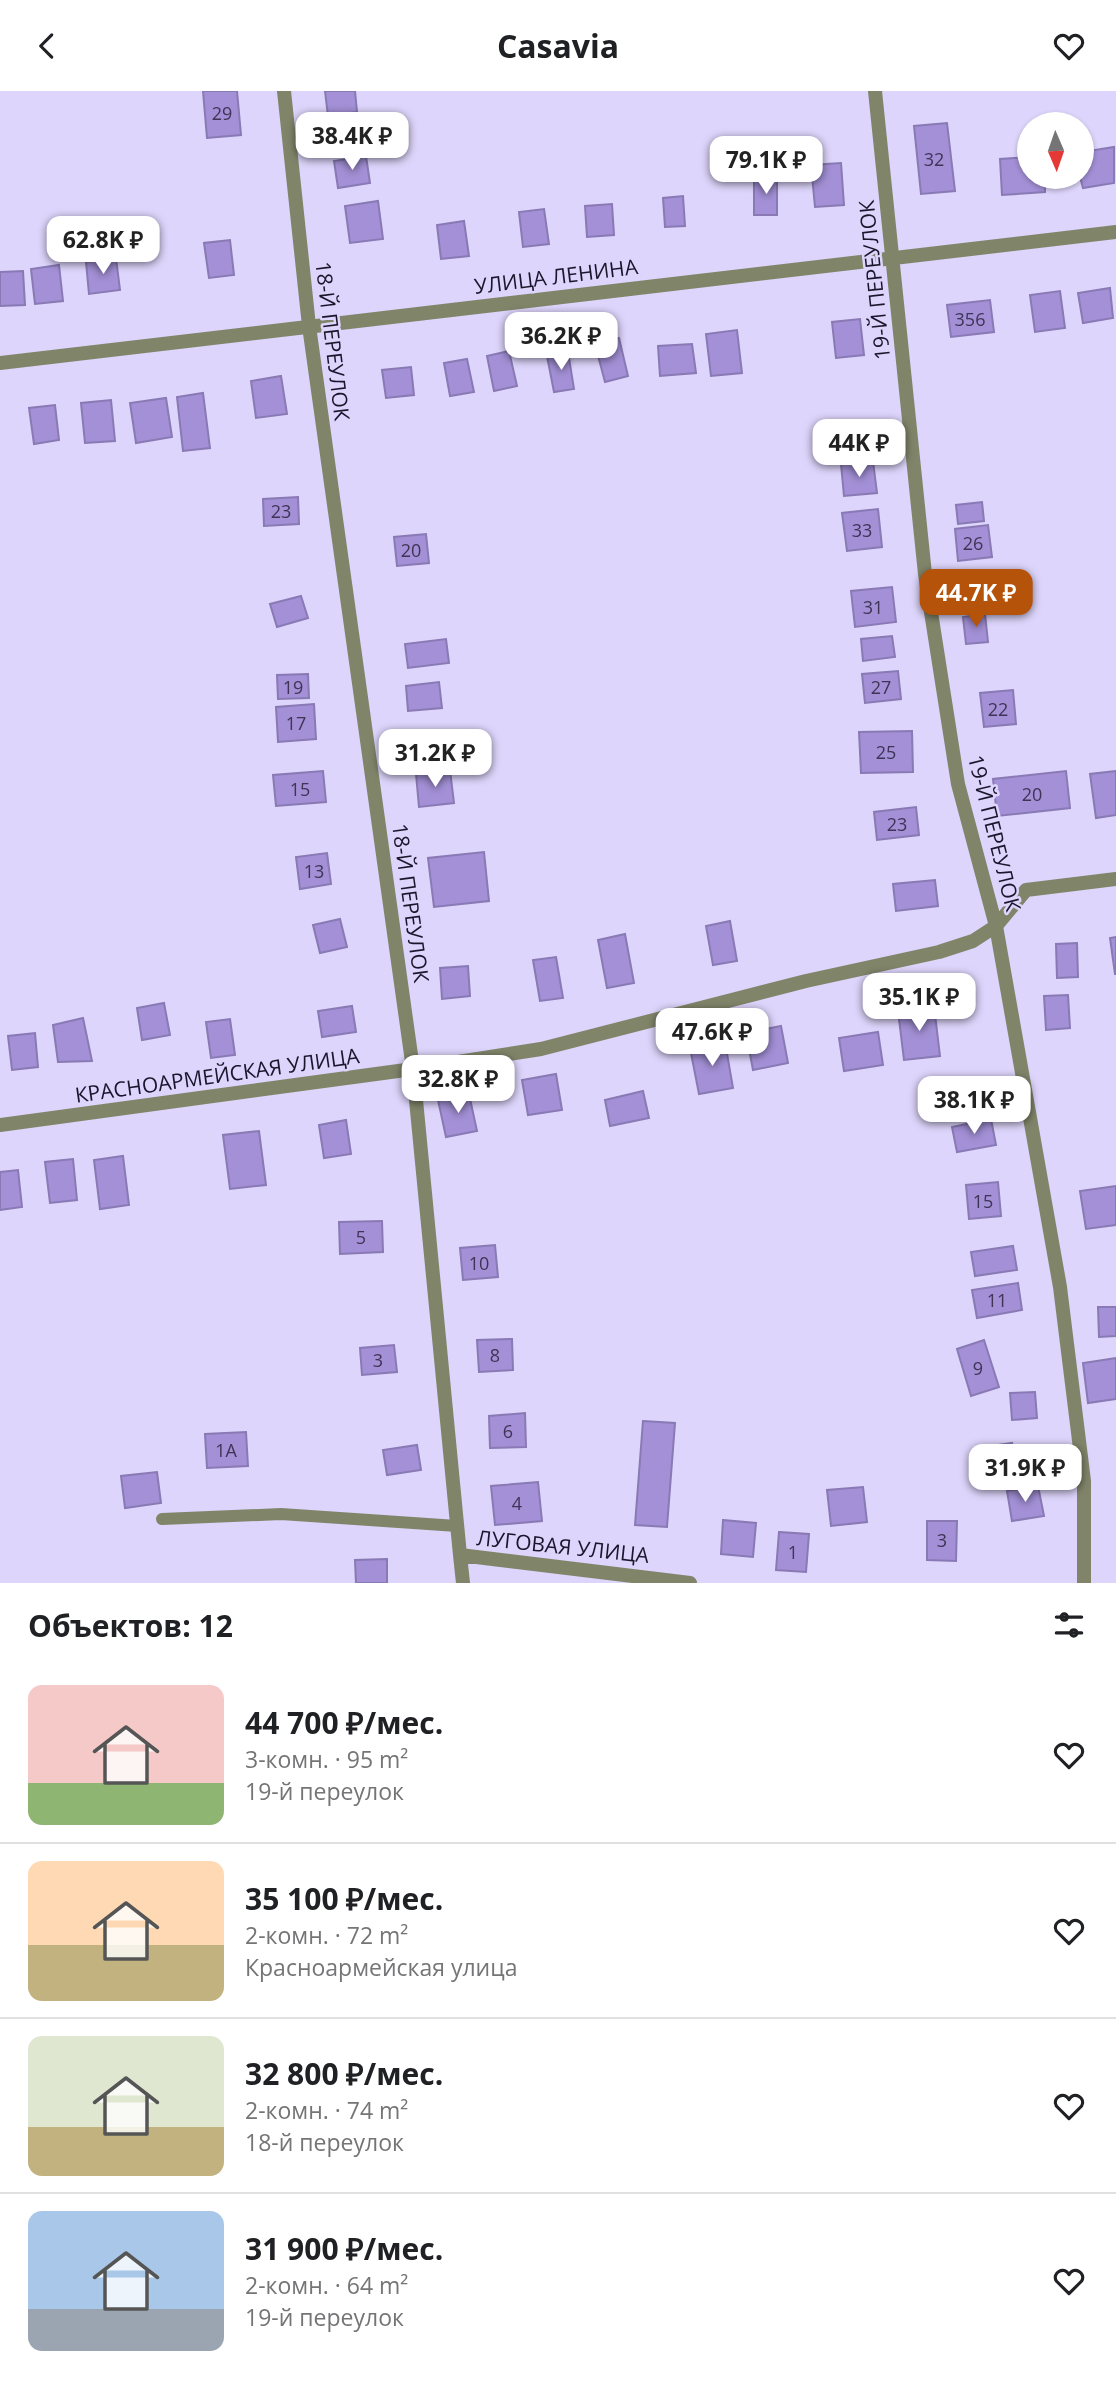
<!DOCTYPE html>
<html lang="ru">
<head>
<meta charset="utf-8">
<style>
  :root { --surface:#fff; --page:#f6f6f6; --text:#202124; --muted:#757577; --line:#e0e0e0; --accent:#b45309 }
  body { margin:0; font-family:"Open Sans",sans-serif; background:var(--page); color:var(--text); height:100vh; display:flex; flex-direction:column; font-size:26px; white-space:nowrap }
  * { box-sizing:border-box; margin:0 }
  p { font-size:23px; color:var(--muted) }
  .icon { flex:none; width:38px; height:38px; fill:none; stroke:currentColor; stroke-width:2; stroke-linecap:round; stroke-linejoin:round }
  .map { position:relative; height:1492px; overflow:hidden }
  .details { display:flex; flex-direction:column; background:var(--surface); flex:1 }
  .details>* { flex:none }
  .needle { width:46px; rotate:178deg }
  .tools { position:absolute; left:1017px; top:21px; display:grid; gap:14px }
  .tools a { display:grid; place-items:center; width:77px; height:77px; border-radius:50%; background:var(--surface); box-shadow:0 2px 5px #0004; font-size:35px }
  .price { position:absolute; translate:-50% -60px; padding:0 16px; border-radius:14px; background:#fff; color:#222; font-size:23px; line-height:46px; filter:drop-shadow(0 2px 4px #0008) }
  .price::after { content:''; position:absolute; left:50%; top:42px; width:21px; height:16px; margin-left:-10px; background:inherit; clip-path:polygon(0 0,100% 0,50% 100%) }
  .price.active { background:var(--accent); color:#fff }
  ul { padding:0; list-style:none }
  li { display:flex; align-items:center; gap:21px; height:175px; padding:0 28px }
  li+li { border-top:2px solid var(--line) }
  li span { display:grid; place-items:center; flex:none; width:196px; height:140px; border-radius:14px; color:#555 }
  li>.icon { margin-inline-start:auto }
  span .icon { width:84px; height:84px; fill:#fffc; stroke-width:1 }
  li b { font-size:30px }
  h2 { display:flex; justify-content:space-between; align-items:center; height:84px; padding:0 28px; font-size:30px }
  header { display:flex; justify-content:space-between; align-items:center; height:91px; padding:0 28px; background:var(--surface); font-size:32px; font-weight:700 }
  .map>svg:first-child { display:block }
  .building { fill:#a390d6; stroke:#8979b4; stroke-width:2 }
  .lines { fill:none; stroke-linecap:round; stroke-linejoin:round }
  .service { stroke:#80856a; stroke-width:12 }
  .minor { stroke:#80856a; stroke-width:14 }
  .labels { text-anchor:middle; dominant-baseline:central; stroke-width:5; stroke-linejoin:round; paint-order:stroke }
  .number-label { font-size:18px; fill:#3e3456 }
  .street-label { font-size:21px; fill:#1c152c; stroke:#ddd5fb }
</style>
</head>
<body>
<header><svg class="icon" aria-label="back" viewBox="0 0 24 24"><path d="M15 5l-7 7 7 7"/></svg>Casavia<svg class="icon" aria-label="heart" viewBox="0 0 24 24"><path d="M12 20l-8-8c-3-5 5-10 8-4 3-6 11-1 8 4z"/></svg></header>
<div class="map">
<svg width="1116" height="1492" viewBox="0 0 1116 1492">
  <rect width="100%" height="100%" fill="#ddd5fb"/>
  <!-- building -->
  <path class="building" d="M203 0H237L241 44 207 47Z
    M325 0H355L357 21 328 25Z
    M947 32 955 100 921 103 914 35Z
    M1114 56V92L1083 97 1080 86 1082 61Z
    M366 65 370 92 338 97 334 70Z
    M1029 66V86H1045V101L1002 104 1000 68Z
    M841 72 844 114 815 116 811 74Z
    M777 86V124H754V87Z
    M683 105 685 135 665 136 663 107Z
    M378 110 383 148 350 152 345 115Z
    M612 113 614 144 587 146 585 115Z
    M544 118 549 153 523 156 519 121Z
    M464 130 469 165 441 168 437 134Z
    M230 149 234 184 209 187 204 152Z
    M116 167 120 199 89 203 86 171Z
    M59 174 63 210 35 213 31 178Z
    M23 180 25 214 0 215V181Z
    M1110 197 1113 227 1083 232 1078 202Z
    M1060 200 1065 237 1035 241 1030 204Z
    M990 209 994 241 951 246 947 214Z
    M860 228 864 264 836 267 832 231Z
    M737 239 742 282 711 285 706 243Z
    M619 247 628 285 605 291 595 253Z
    M692 253 696 282 660 285 658 255Z
    M509 260 517 295 494 300 487 265Z
    M568 261 574 298 554 301 547 265Z
    M467 268 474 301 450 305 444 272Z
    M411 276 414 304 386 307 382 279Z
    M281 285 287 323 256 327 251 290Z
    M203 302 210 357 183 360 177 306Z
    M166 307 172 346 136 352 130 312Z
    M111 309 115 350 85 352 81 312Z
    M55 314 59 349 34 353 29 317Z
    M873 370 877 402 844 405 841 373Z
    M298 406 299 433 264 435 263 408Z
    M982 411 984 430 958 433 956 414Z
    M878 418 882 456 847 460 842 422Z
    M988 434 992 466 958 470 955 438Z
    M426 443 429 472 397 475 394 446Z
    M892 496 896 531 855 536 851 500Z
    M301 505 308 527 277 536 270 513Z
    M985 523 988 551 966 553 963 526Z
    M892 545 895 566 863 570 861 548Z
    M446 548 449 572 408 577 405 553Z
    M898 580 901 608 865 612 862 583Z
    M308 583 309 607 278 608 277 584Z
    M439 591 442 617 408 620 406 595Z
    M1013 599 1016 633 984 636 980 602Z
    M314 613 316 648 278 651 276 616Z
    M912 640 913 681 861 682 859 641Z
    M450 679 454 712 419 716 416 683Z
    M323 680 326 711 276 715 273 684Z
    M1066 680 1070 717 997 725 993 688Z
    M1116 680V724L1096 727 1090 683Z
    M916 716 919 744 877 749 874 721Z
    M484 761 489 810 434 816 428 767Z
    M327 762 331 793 300 798 296 766Z
    M935 789 938 815 896 820 893 793Z
    M340 828 347 856 320 862 313 834Z
    M730 830 737 870 713 874 706 835Z
    M625 843 634 892 607 897 598 849Z
    M1116 846V883H1115L1110 847Z
    M1077 852 1078 886 1057 887 1056 853Z
    M556 866 563 907 540 910 533 869Z
    M468 875 470 905 442 908 440 877Z
    M1068 904 1070 937 1046 939 1044 905Z
    M164 912 170 944 142 949 137 917Z
    M352 915 356 941 322 946 318 920Z
    M934 915 940 965 904 969 898 920Z
    M83 927 92 970 58 971 53 934Z
    M230 928 235 964 211 967 206 931Z
    M781 935 788 972 753 979 746 942Z
    M878 941 883 974 844 980 839 947Z
    M35 942 38 976 12 979 8 945Z
    M725 951 733 997 699 1003 690 957Z
    M556 983 562 1019 528 1024 522 989Z
    M643 1000 649 1027 610 1035 605 1009Z
    M469 1003 477 1040 446 1046 438 1009Z
    M991 1028 996 1054 957 1061 952 1036Z
    M346 1029 351 1063 324 1067 319 1034Z
    M259 1040 266 1094 230 1098 223 1044Z
    M123 1065 129 1114 100 1118 94 1069Z
    M73 1068 77 1109 50 1112 45 1071Z
    M18 1079 22 1116 0 1119V1081Z
    M998 1091 1001 1125 969 1128 966 1094Z
    M1116 1095V1134L1086 1138 1080 1100Z
    M382 1130 383 1161 340 1163 339 1131Z
    M495 1154 498 1186 463 1189 460 1157Z
    M1013 1155 1017 1179 975 1185 971 1161Z
    M1018 1192 1022 1219 977 1227 972 1199Z
    M1098 1216H1116V1245L1099 1246Z
    M512 1248 513 1279 479 1281 477 1249Z
    M984 1249 999 1296 971 1305 957 1258Z
    M394 1254 397 1281 362 1284 360 1257Z
    M1116 1267V1308L1088 1312 1083 1272Z
    M1035 1301 1037 1327 1012 1329 1010 1302Z
    M525 1322 526 1356 490 1357 489 1325Z
    M643 1330 675 1332 667 1436 635 1434Z
    M246 1341 248 1375 207 1377 205 1343Z
    M1012 1352 1015 1374 986 1377 984 1356Z
    M417 1354 421 1379 387 1384 383 1359Z
    M157 1381 161 1412 125 1417 121 1385Z
    M538 1391 542 1430 495 1434 491 1395Z
    M1038 1395 1044 1425 1012 1430 1007 1400Z
    M863 1396 867 1431 831 1435 827 1399Z
    M723 1429 756 1432 753 1466 721 1463Z
    M927 1430H957L956 1470 927 1469Z
    M779 1441 809 1443 806 1481 776 1479Z
    M387 1468V1492H356L355 1469Z"/>
  <g class="lines">
    <!-- service -->
    <path class="service" d="M162 1428 281 1423 457 1435"/>
    <!-- minor -->
    <path class="minor" d="M284 0 309 235 413 978 460 1464
      M875 0 925 483 958 693 996 835 1060 1196 1084 1390V1492
      M0 272 1116 141
      M0 1034 413 978 541 958 806 890 939 861 973 850 996 835 1026 799 1116 788
      M463 1492 460 1464 690 1492"/>
  </g>
  <g class="labels">
    <!-- number labels -->
    <g class="number-label">
      <text x="222" y="22">29</text>
      <text x="934" y="68">32</text>
      <text x="970" y="228">356</text>
      <text x="281" y="420">23</text>
      <text x="862" y="439">33</text>
      <text x="973" y="452">26</text>
      <text x="411" y="459">20</text>
      <text x="873" y="516">31</text>
      <text x="293" y="596">19</text>
      <text x="881" y="596">27</text>
      <text x="998" y="618">22</text>
      <text x="296" y="632">17</text>
      <text x="886" y="661">25</text>
      <text x="300" y="698">15</text>
      <text x="1032" y="703">20</text>
      <text x="897" y="733">23</text>
      <text x="314" y="780">13</text>
      <text x="983" y="1110">15</text>
      <text x="361" y="1146">5</text>
      <text x="479" y="1172">10</text>
      <text x="997" y="1209">11</text>
      <text x="495" y="1264">8</text>
      <text x="378" y="1269">3</text>
      <text x="978" y="1277">9</text>
      <text x="508" y="1340">6</text>
      <text x="226" y="1359">1А</text>
      <text x="517" y="1412">4</text>
      <text x="942" y="1449">3</text>
      <text x="793" y="1461">1</text>
    </g>
    <!-- street labels -->
    <g class="street-label">
      <text transform="translate(556 185) rotate(-7)">УЛИЦА ЛЕНИНА</text>
      <text transform="translate(874 189) rotate(-96)">19-Й ПЕРЕУЛОК</text>
      <text transform="translate(333 250) rotate(83)">18-Й ПЕРЕУЛОК</text>
      <text transform="translate(995 742) rotate(76)">19-Й ПЕРЕУЛОК</text>
      <text transform="translate(411 812) rotate(82)">18-Й ПЕРЕУЛОК</text>
      <text transform="translate(217 984) rotate(-8)">КРАСНОАРМЕЙСКАЯ УЛИЦА</text>
      <text transform="translate(563 1455) rotate(6)">ЛУГОВАЯ УЛИЦА</text>
    </g>
  </g>
</svg>
<div class="tools">
<a><svg class="needle" viewBox="-14 -14 28 28"><path d="M0-13l5 13h-10z" fill="#e53935"/><path d="M0 13l5-13h-10z" fill="#757577"/></svg></a>
</div>
<b class="price" style="left:352px;top:81px">38.4K ₽</b>
<b class="price" style="left:766px;top:105px">79.1K ₽</b>
<b class="price" style="left:103px;top:185px">62.8K ₽</b>
<b class="price" style="left:561px;top:281px">36.2K ₽</b>
<b class="price" style="left:859px;top:388px">44K ₽</b>
<b class="price active" style="left:976px;top:538px">44.7K ₽</b>
<b class="price" style="left:435px;top:698px">31.2K ₽</b>
<b class="price" style="left:919px;top:942px">35.1K ₽</b>
<b class="price" style="left:712px;top:977px">47.6K ₽</b>
<b class="price" style="left:458px;top:1024px">32.8K ₽</b>
<b class="price" style="left:974px;top:1045px">38.1K ₽</b>
<b class="price" style="left:1025px;top:1413px">31.9K ₽</b>
</div>
<section class="details">
<h2>Объектов: 12<svg class="icon" aria-label="filters" viewBox="0 0 24 24"><path d="M4 7h16M4 17h16"/><circle cx="9" cy="7" r="2"/><circle cx="15" cy="17" r="2"/></svg></h2>
<ul>
<li><span style="background:linear-gradient(#f6c9c9 70%,#8fb573 0)"><svg class="icon" aria-label="home" viewBox="0 0 24 24"><path d="M3 11l9-7 9 7M6 9v11h12V9"/></svg></span><div><b>44 700 ₽/мес.</b><p>3-комн. · 95 m²</p><p>19-й переулок</p></div><svg class="icon" aria-label="heart" viewBox="0 0 24 24"><path d="M12 20l-8-8c-3-5 5-10 8-4 3-6 11-1 8 4z"/></svg></li>
<li><span style="background:linear-gradient(#ffd9b3 60%,#c2b280 0)"><svg class="icon" aria-label="home" viewBox="0 0 24 24"><path d="M3 11l9-7 9 7M6 9v11h12V9"/></svg></span><div><b>35 100 ₽/мес.</b><p>2-комн. · 72 m²</p><p>Красноармейская улица</p></div><svg class="icon" aria-label="heart" viewBox="0 0 24 24"><path d="M12 20l-8-8c-3-5 5-10 8-4 3-6 11-1 8 4z"/></svg></li>
<li><span style="background:linear-gradient(#dfe7d0 65%,#c2b280 0)"><svg class="icon" aria-label="home" viewBox="0 0 24 24"><path d="M3 11l9-7 9 7M6 9v11h12V9"/></svg></span><div><b>32 800 ₽/мес.</b><p>2-комн. · 74 m²</p><p>18-й переулок</p></div><svg class="icon" aria-label="heart" viewBox="0 0 24 24"><path d="M12 20l-8-8c-3-5 5-10 8-4 3-6 11-1 8 4z"/></svg></li>
<li><span style="background:linear-gradient(#a9c7e8 70%,#9aa5b1 0)"><svg class="icon" aria-label="home" viewBox="0 0 24 24"><path d="M3 11l9-7 9 7M6 9v11h12V9"/></svg></span><div><b>31 900 ₽/мес.</b><p>2-комн. · 64 m²</p><p>19-й переулок</p></div><svg class="icon" aria-label="heart" viewBox="0 0 24 24"><path d="M12 20l-8-8c-3-5 5-10 8-4 3-6 11-1 8 4z"/></svg></li>
</ul>
</section>
</body>
</html>
